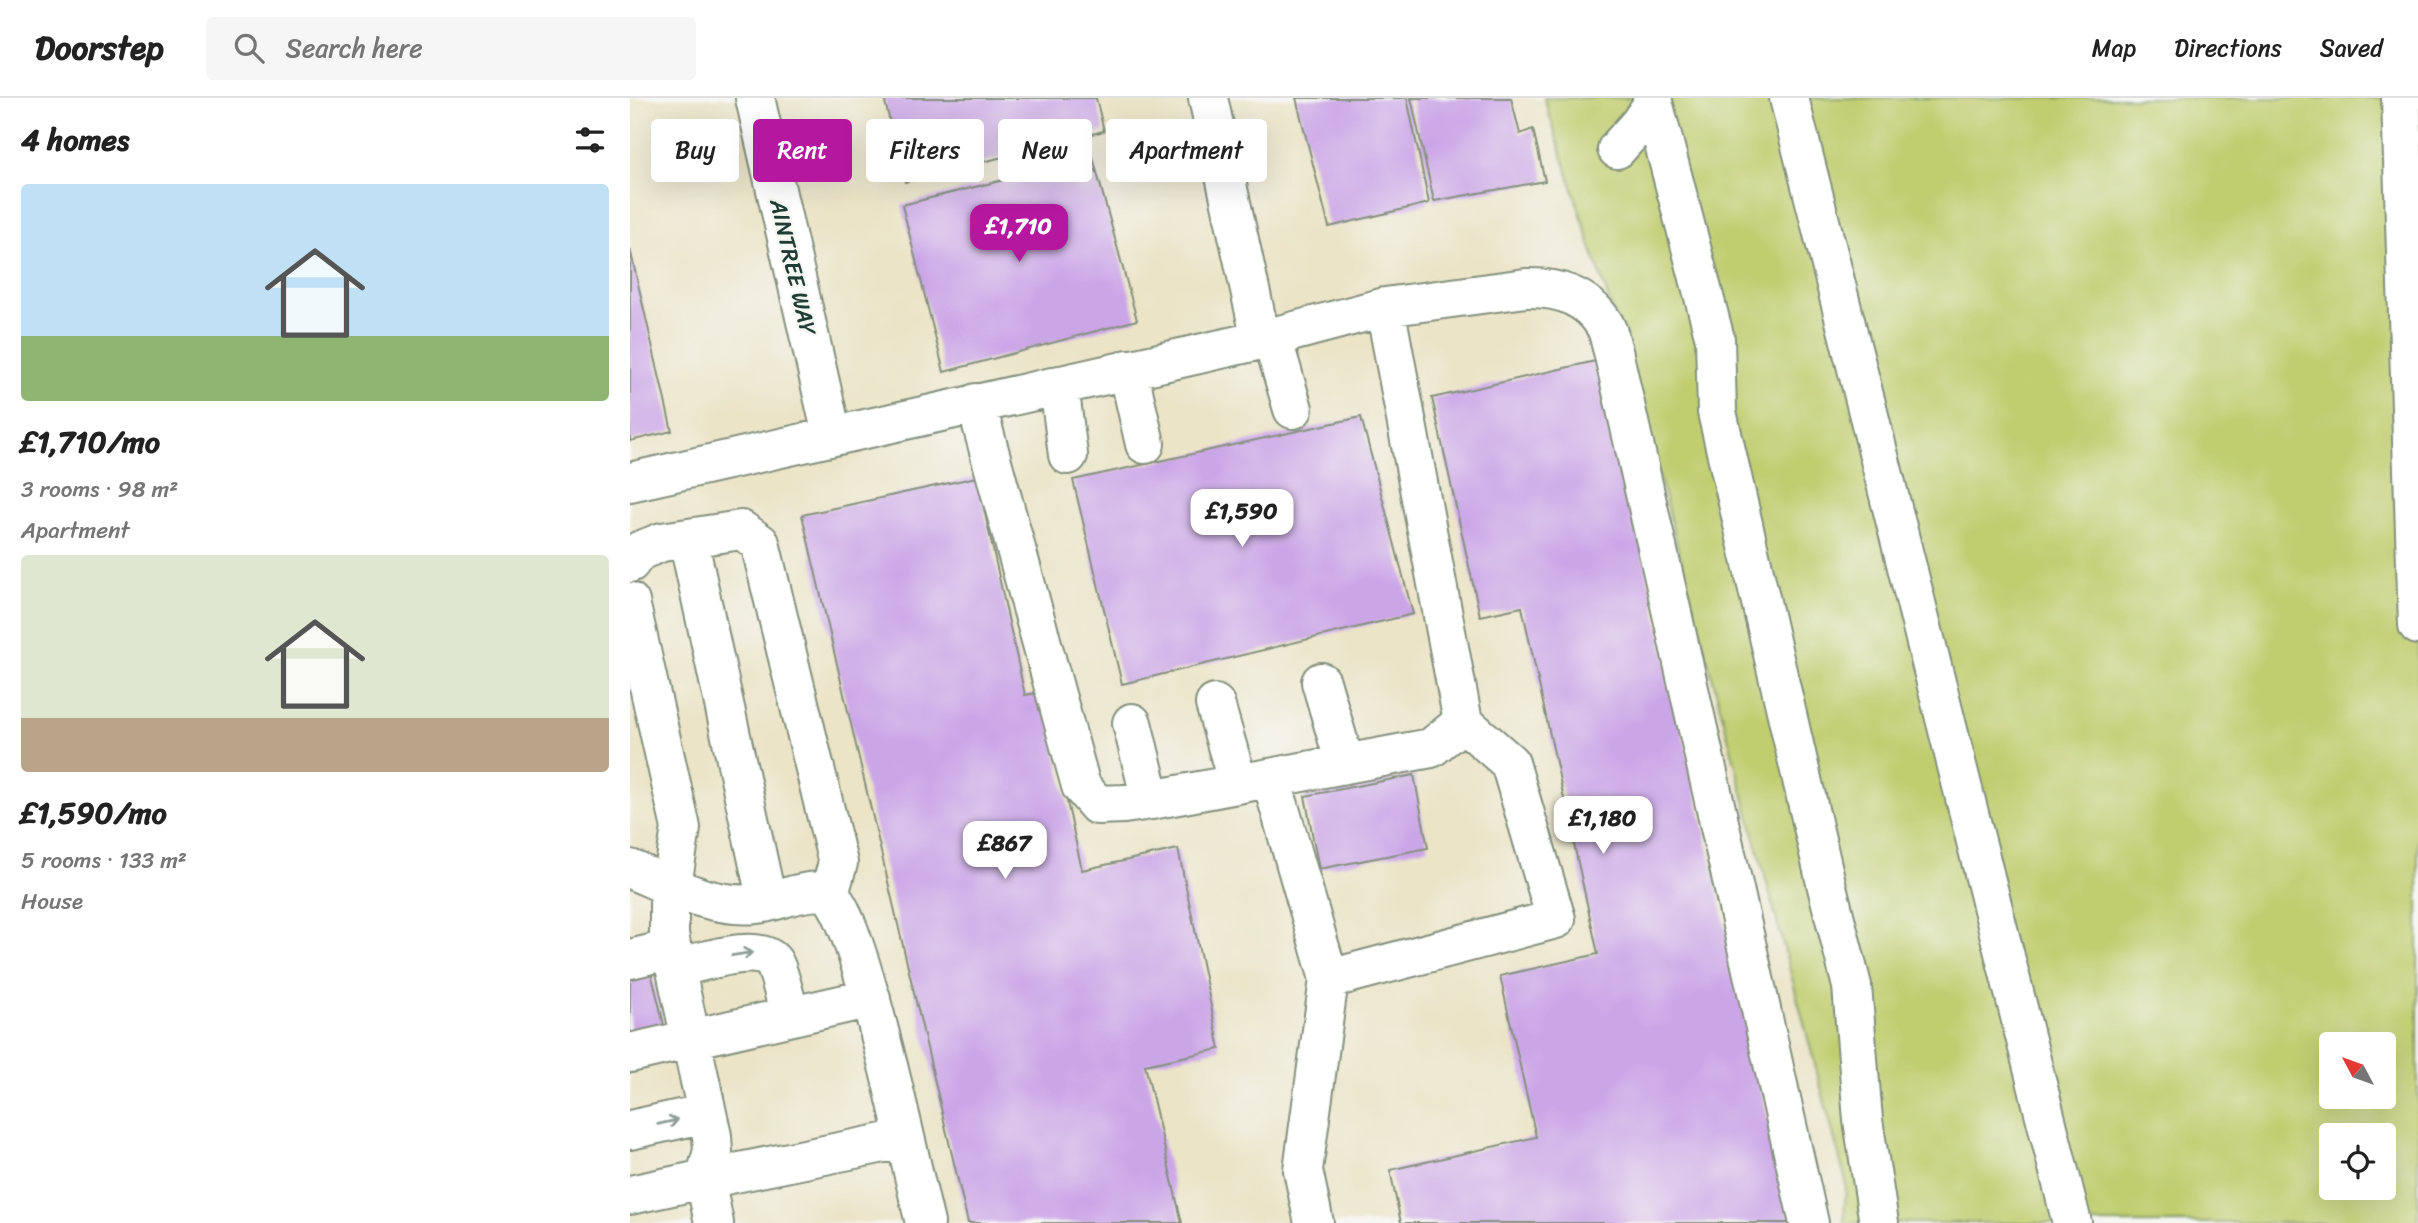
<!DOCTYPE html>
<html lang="en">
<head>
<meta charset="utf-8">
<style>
  :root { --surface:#fff; --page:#f6f6f6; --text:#222; --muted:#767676; --line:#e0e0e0; --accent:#b5179e }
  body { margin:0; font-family:Sriracha,sans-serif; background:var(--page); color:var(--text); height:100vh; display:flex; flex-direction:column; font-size:26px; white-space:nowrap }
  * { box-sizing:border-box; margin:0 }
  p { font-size:23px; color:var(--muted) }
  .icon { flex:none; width:38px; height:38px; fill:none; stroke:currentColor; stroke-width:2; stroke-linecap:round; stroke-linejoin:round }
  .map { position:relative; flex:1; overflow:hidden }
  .drawer { display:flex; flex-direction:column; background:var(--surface); width:630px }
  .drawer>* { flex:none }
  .guide { position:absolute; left:21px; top:21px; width:665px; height:63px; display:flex; gap:14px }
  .needle { width:46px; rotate:311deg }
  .controls { position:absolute; left:1689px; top:934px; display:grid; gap:14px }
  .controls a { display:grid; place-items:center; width:77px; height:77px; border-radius:7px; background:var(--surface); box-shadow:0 7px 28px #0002; font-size:35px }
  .price { position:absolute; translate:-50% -60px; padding:0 16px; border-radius:14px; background:#fff; color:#222; font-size:23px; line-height:46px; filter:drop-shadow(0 2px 4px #0008) }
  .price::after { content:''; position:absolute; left:50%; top:42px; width:21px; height:16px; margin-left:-10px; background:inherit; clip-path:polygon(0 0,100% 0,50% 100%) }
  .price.selected { background:var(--accent); color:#fff }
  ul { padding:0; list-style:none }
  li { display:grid; align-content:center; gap:14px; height:371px; padding:0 21px }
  li span { display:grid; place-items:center; height:217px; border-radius:7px; color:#555 }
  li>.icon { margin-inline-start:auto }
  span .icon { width:126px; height:126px; fill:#fffc; stroke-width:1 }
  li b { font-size:30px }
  h2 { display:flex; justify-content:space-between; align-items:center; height:84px; padding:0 21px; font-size:30px }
  .chip { padding:0 24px; border-radius:7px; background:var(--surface); box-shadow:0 7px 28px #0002; font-size:24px; line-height:63px }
  .chip.selected { background:var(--accent); color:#fff }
  header { display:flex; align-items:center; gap:42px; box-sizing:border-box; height:98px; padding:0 35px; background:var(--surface); border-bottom:2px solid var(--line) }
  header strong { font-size:33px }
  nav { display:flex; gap:38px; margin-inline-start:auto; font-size:24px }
  .search { width:490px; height:63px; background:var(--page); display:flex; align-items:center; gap:18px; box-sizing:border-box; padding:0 24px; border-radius:7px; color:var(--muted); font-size:26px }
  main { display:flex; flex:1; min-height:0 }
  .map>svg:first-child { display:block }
  .green { fill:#c0ce70; stroke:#708652; stroke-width:2; fill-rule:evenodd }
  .building { fill:#cba6e7 }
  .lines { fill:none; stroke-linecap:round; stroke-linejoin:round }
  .minor-casing { stroke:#85907e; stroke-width:42 }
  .minor { stroke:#fff; stroke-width:38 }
  .oneway { stroke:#8f9e9a }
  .labels { text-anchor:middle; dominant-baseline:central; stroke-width:5; stroke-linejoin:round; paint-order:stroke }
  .street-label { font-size:23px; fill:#1f3d34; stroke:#f6f6f2 }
</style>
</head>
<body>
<header>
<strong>Doorstep</strong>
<div class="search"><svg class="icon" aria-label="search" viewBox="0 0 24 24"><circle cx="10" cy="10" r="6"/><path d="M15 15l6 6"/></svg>Search here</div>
<nav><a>Map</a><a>Directions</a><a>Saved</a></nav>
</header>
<main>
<section class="drawer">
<h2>4 homes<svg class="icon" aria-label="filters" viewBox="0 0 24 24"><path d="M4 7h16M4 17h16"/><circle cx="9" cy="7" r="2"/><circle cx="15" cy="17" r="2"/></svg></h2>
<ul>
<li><span style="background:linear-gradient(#bfe0f5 70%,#8fb573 0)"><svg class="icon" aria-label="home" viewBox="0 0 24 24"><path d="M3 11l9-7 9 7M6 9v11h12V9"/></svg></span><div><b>£1,710/mo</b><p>3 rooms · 98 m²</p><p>Apartment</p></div></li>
<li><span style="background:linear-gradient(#dfe7d0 75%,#b9a48a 0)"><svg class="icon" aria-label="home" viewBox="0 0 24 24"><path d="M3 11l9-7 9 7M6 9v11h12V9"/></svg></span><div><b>£1,590/mo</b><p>5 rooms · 133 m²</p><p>House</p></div></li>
</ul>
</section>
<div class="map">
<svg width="1788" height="1125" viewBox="0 0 1788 1125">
  <rect width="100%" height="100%" fill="#f6f6f2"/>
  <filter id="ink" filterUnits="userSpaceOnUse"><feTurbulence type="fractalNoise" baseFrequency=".0143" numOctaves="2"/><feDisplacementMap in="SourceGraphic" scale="14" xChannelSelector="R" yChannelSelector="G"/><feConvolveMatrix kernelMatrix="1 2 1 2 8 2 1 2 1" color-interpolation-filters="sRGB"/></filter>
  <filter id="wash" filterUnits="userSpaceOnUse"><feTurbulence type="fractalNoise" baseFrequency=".00686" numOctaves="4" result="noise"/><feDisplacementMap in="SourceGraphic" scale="28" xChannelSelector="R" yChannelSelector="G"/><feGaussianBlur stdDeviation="1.57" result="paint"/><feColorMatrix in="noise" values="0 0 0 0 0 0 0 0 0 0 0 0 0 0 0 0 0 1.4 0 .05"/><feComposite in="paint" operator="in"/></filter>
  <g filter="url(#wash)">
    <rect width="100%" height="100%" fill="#ebe4c7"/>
    <!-- green -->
    <path class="green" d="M914 0H1788V1125H1214L1216 1084 994 246 961 149ZM1701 947H1754V999H1701ZM1701 1038H1754V1090H1701Z"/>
    <g id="blocks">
      <!-- building -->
      <path class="building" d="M254 0H466L474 33 275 84Z
        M666 0H777L799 105 699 129Z
        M781 0H881L890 36 903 31 915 83 804 103Z
        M463 60 507 222 314 274 272 107Z
        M0 151 42 333 0 343Z
        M970 262 1161 1125H771L760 1072 906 1039 870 878 968 856 892 509 850 518 802 300Z
        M731 319 783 516 492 586 443 382Z
        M347 379 395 597 413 594 452 772 548 751 590 951 515 967 552 1125H338L172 417Z
        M784 677 798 750 689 771 675 698Z
        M21 874 34 927 0 935V879Z"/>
    </g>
  </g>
  <g filter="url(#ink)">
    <use href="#blocks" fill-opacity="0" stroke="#85907e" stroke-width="2"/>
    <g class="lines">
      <defs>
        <path id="minor" d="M125 0 202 337
          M578 0 631 242
          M1022 0 1085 241 1087 314 1196 785 1222 888 1233 1022 1249 1125
          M1159 0 1442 1125
          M1771 0 1788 527
          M987 51 1010 25 1023 6
          M642 239 663 311
          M498 271 515 346
          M429 287 438 357
          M346 305 451 688 467 707 494 706 521 702 801 650 833 624 755 209
          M0 384 631 242 755 209 896 190C926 189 957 198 974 226 979 233 980 244 983 253L1179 1125
          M58 440 137 804
          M0 465 9 453 32 444 111 432 130 445 208 765 199 796
          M0 504 51 730 39 806V835L43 859 82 1038 83 1053 75 1081 274 1041
          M691 584 715 666
          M585 606 608 686
          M502 625 521 702
          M641 680 699 881 673 1072 684 1125
          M0 771C41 788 81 810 126 806 146 805 180 787 198 796 228 812 283 1078 295 1125
          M0 861 42 851
          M45 870C67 866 130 843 144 865 150 875 156 905 160 918
          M699 881 926 821 880 665 833 624
          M0 955 241 900
          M0 1032 77 1015
          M0 1097 75 1081 84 1125"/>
      </defs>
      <!-- minor casing -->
      <use href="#minor" class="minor-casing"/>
      <!-- minor -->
      <use href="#minor" class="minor"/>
    </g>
    <!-- one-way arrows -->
    <defs><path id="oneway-shaft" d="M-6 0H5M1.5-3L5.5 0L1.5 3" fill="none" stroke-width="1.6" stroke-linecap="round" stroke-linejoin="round" transform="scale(1.75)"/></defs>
    <g class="oneway">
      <use href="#oneway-shaft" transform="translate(112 856) rotate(-9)"/>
      <use href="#oneway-shaft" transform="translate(38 1024) rotate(-13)"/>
    </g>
  </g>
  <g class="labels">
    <!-- street labels -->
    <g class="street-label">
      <text transform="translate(163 169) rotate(77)">AINTREE WAY</text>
    </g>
  </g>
</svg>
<div class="controls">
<a><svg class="needle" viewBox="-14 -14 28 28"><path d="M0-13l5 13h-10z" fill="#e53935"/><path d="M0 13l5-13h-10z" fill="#767676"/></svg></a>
<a><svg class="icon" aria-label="locate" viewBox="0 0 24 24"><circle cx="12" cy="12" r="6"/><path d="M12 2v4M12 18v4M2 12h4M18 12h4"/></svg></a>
</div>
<b class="price selected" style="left:389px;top:166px">£1,710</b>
<b class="price" style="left:612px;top:451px">£1,590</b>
<b class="price" style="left:973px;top:758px">£1,180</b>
<b class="price" style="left:375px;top:783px">£867</b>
<div class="guide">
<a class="chip">Buy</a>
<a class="chip selected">Rent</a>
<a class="chip">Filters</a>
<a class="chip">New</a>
<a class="chip">Apartment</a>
</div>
</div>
</main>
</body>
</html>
